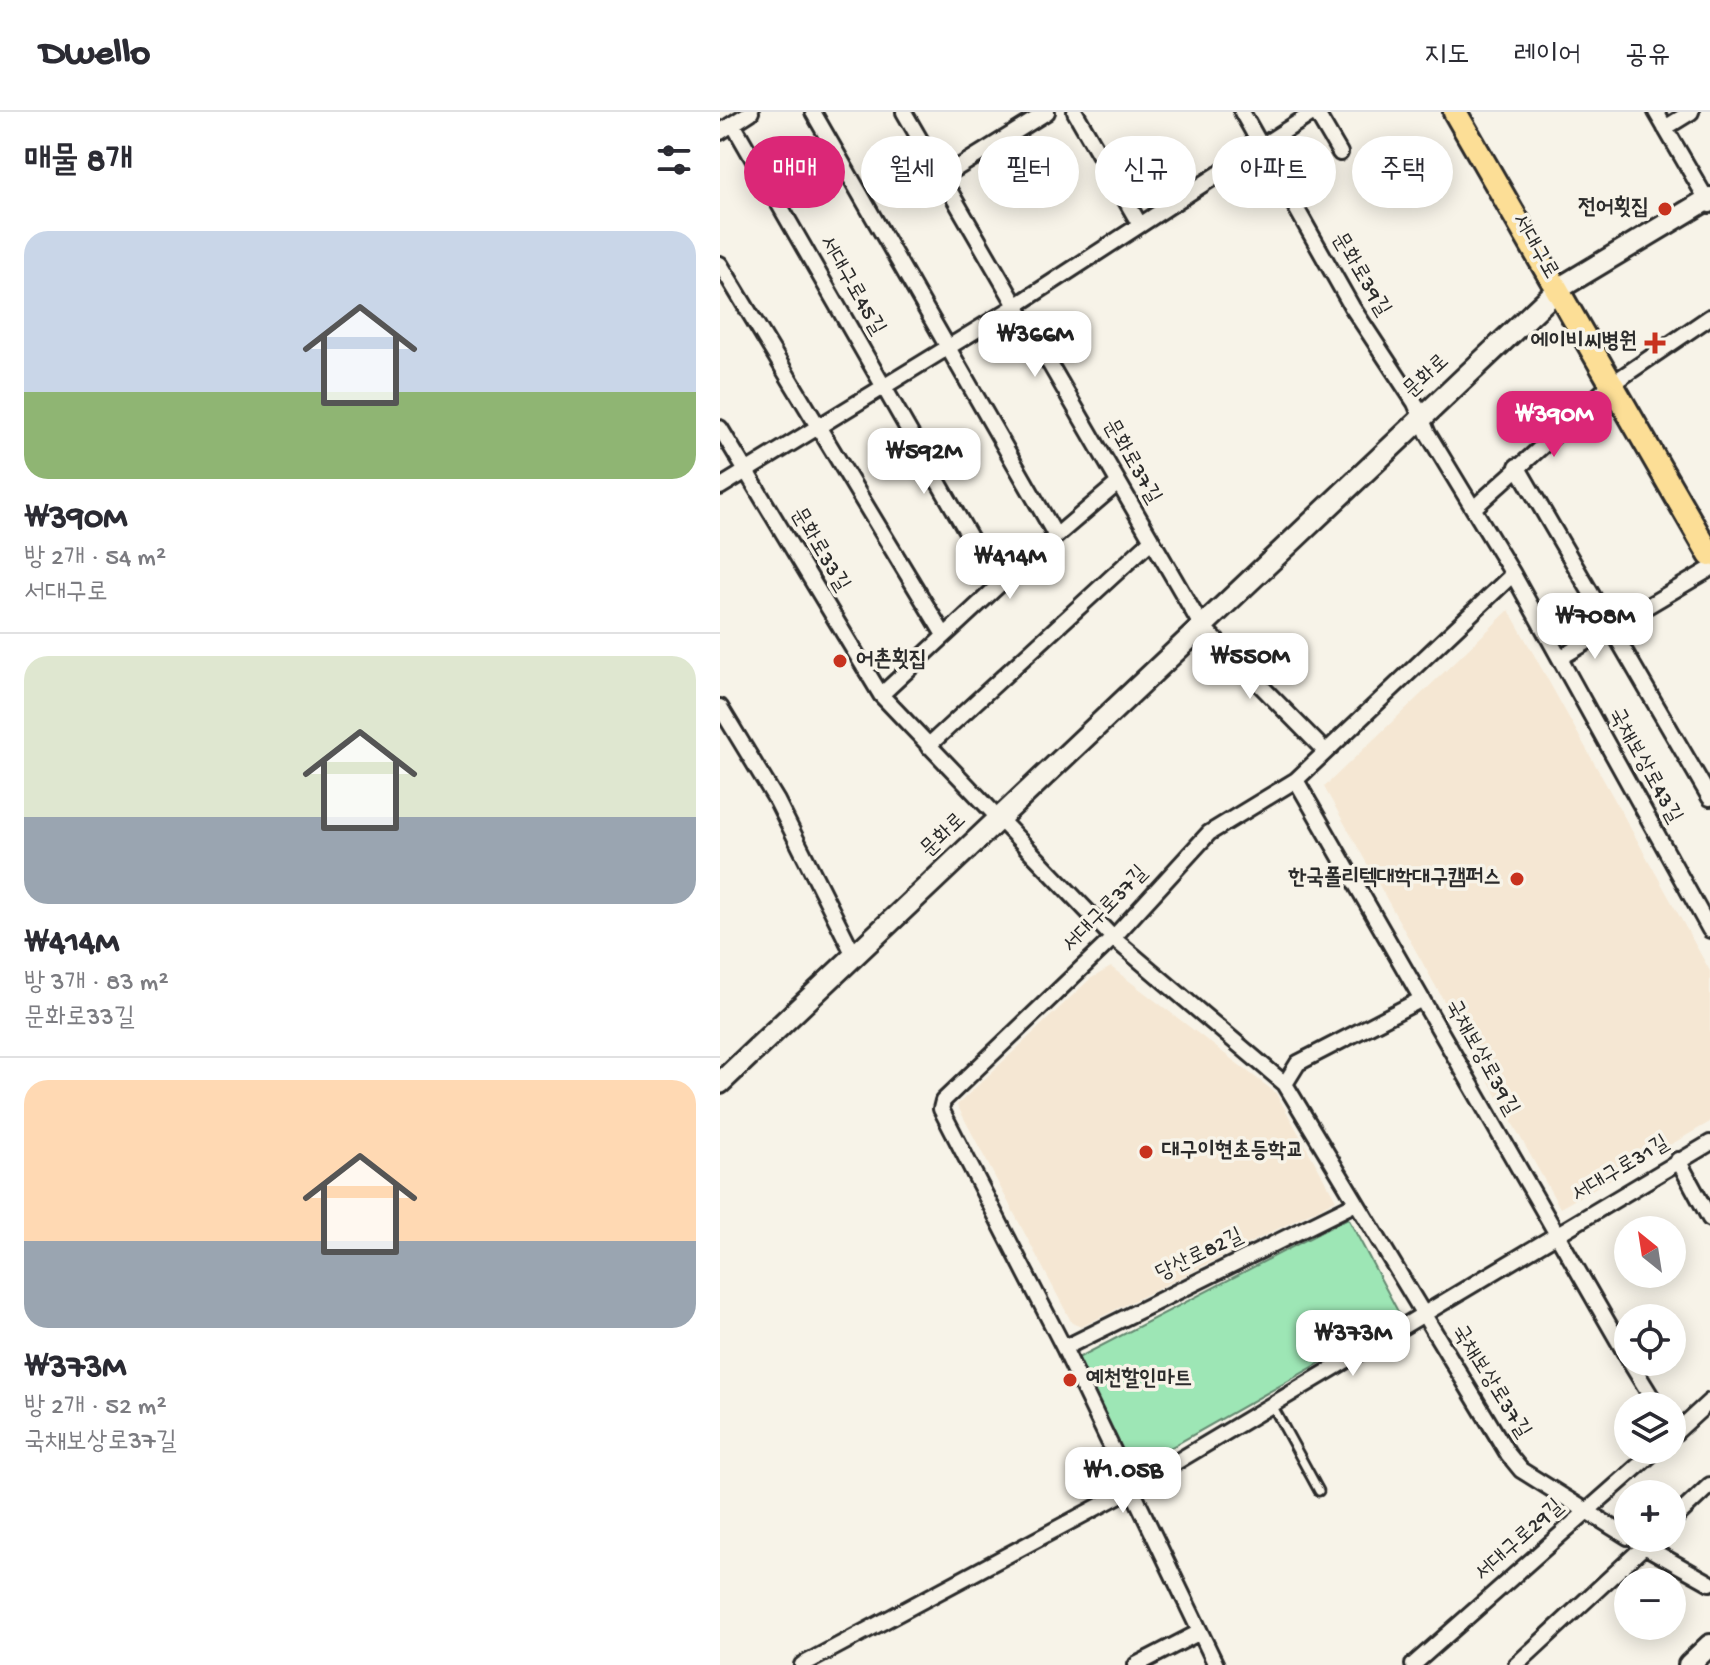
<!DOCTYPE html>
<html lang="ko">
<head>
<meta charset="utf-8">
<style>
  :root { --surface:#fff; --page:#f7f7f7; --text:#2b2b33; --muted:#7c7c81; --line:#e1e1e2; --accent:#db2777 }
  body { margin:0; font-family:"Gochi Hand","Poor Story",sans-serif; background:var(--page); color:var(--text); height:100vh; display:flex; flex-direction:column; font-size:30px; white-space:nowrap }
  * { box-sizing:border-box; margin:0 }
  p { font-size:26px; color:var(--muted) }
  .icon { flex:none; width:44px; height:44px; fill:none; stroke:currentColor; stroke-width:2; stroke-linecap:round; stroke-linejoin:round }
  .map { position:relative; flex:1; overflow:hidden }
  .panel { display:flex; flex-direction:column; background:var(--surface); width:720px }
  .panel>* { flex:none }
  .guide { position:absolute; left:24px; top:24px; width:760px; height:72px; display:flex; gap:16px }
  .needle { width:52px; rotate:330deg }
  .buttons { position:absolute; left:894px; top:1104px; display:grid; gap:16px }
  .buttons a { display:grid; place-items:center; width:72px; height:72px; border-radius:50%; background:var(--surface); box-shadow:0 4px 20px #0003; font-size:40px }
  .price { position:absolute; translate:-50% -68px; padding:0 18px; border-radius:16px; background:#fff; color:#222; font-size:26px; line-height:52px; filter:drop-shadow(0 2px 4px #0008) }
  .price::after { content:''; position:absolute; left:50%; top:48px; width:24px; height:18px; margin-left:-12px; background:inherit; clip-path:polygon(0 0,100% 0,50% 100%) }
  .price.active { background:var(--accent); color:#fff }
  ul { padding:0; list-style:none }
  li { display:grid; align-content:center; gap:16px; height:424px; padding:0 24px }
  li+li { border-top:2px solid var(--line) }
  li span { display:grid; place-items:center; height:248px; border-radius:24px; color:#555 }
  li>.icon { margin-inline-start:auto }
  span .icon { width:144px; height:144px; fill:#fffc; stroke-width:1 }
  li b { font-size:34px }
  h2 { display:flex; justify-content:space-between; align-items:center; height:96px; padding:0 24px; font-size:34px }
  .pill { padding:0 28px; border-radius:36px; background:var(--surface); box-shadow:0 4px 20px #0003; font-size:28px; line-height:72px }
  .pill.active { background:var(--accent); color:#fff }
  header { display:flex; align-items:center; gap:48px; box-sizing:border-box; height:112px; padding:0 40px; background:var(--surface); border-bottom:2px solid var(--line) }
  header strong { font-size:38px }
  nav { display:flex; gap:44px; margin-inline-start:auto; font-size:28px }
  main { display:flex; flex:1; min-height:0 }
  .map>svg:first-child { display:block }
  .built { fill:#f5e7d3 }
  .green { fill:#9de6b5; stroke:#648870; stroke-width:2 }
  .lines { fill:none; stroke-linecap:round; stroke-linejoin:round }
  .service-casing { stroke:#2b2b2b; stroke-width:13 }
  .minor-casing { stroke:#2b2b2b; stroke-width:20 }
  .secondary-casing { stroke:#2b2b2b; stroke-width:26 }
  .primary-casing { stroke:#2b2b2b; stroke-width:28 }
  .service { stroke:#f7f3e8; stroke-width:7 }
  .minor { stroke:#f7f3e8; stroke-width:14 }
  .secondary { stroke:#f7f3e8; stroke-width:20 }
  .primary { stroke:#fcde96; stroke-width:22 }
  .poi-dot { fill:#c8321e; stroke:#f7f3e8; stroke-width:3 }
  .labels { text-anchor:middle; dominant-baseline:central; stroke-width:7; stroke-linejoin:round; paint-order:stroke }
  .poi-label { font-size:22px; font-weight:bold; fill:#2b2b2b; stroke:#f7f3e8; text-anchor:end }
  .street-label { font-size:22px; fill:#2b2b2b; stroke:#f7f3e8 }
</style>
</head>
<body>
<header>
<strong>Dwello</strong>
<nav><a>지도</a><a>레이어</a><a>공유</a></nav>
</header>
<main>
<section class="panel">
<h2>매물 8개<svg class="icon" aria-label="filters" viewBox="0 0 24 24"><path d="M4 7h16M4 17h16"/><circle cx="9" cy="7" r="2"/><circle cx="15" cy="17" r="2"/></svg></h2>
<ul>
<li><span style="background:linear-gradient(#c9d6e8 65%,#8fb573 0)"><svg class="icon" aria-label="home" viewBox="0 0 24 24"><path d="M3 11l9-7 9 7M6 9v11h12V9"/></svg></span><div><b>₩390M</b><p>방 2개 · 54 m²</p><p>서대구로</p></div></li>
<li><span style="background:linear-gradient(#dfe7d0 65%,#9aa5b1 0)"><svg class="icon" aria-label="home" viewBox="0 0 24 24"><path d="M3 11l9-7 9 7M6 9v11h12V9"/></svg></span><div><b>₩414M</b><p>방 3개 · 83 m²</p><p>문화로33길</p></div></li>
<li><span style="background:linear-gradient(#ffd9b3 65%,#9aa5b1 0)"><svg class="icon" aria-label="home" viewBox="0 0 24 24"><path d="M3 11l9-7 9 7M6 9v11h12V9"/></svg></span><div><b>₩373M</b><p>방 2개 · 52 m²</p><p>국채보상로37길</p></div></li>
</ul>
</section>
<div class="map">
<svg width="990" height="1553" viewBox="0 0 990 1553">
  <rect width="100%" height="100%" fill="#f7f3e8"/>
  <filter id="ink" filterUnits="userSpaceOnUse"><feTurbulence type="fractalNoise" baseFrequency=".0125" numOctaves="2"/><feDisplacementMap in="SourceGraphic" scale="16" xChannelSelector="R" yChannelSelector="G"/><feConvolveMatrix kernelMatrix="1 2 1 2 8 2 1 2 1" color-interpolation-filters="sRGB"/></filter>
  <g filter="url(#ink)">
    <!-- built -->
    <path class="built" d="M789 498 990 859V1010L840 1096 604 675Z
      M391 855 556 981 616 1088 361 1215 352 1211 237 993 370 867Z"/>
    <!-- green -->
    <path class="green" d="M628 1106 681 1205 411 1358 354 1248Z"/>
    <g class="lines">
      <defs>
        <path id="service" d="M552 1293 599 1379"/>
        <path id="minor" d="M93 0 336 424
          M184 0 481 513 605 639
          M355 0 420 113
          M522 0 632 195 695 291 708 322 793 462 990 818
          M596 0 620 41
          M936 0 990 93
          M13 12 278 474
          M945 16 971 0
          M0 20 31 0
          M221 66 327 0
          M0 152 224 523
          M0 316 161 583 393 826 565 972 788 1342 801 1358 908 1425
          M797 354 990 686
          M0 375 294 195 594 0
          M755 395 890 273 990 205
          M840 546 990 457
          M161 583 278 474 398 371
          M0 595 57 689 134 843
          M208 634 432 428
          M576 668 908 1246
          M565 972 578 951 702 887
          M958 1048 990 1107
          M344 1236 636 1091
          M910 1250 937 1294
          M952 1324 990 1289
          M952 1409 990 1373
          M917 1430 990 1471
          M82 1553 411 1377 990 1031
          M416 1553 480 1520
          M496 1553 344 1236 221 997 223 989 393 826 489 721 576 668 793 462
          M693 1553 936 1338
          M796 1553 933 1426"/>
        <path id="secondary" d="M0 971 838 177 990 86
          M969 1553 990 1533"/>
        <path id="primary" d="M735 0 990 443"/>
      </defs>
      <!-- service casing -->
      <use href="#service" class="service-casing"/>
      <!-- minor casing -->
      <use href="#minor" class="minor-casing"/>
      <!-- secondary casing -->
      <use href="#secondary" class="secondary-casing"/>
      <!-- primary casing -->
      <use href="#primary" class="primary-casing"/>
      <!-- service -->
      <use href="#service" class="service"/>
      <!-- minor -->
      <use href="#minor" class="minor"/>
      <!-- secondary -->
      <use href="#secondary" class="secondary"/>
      <!-- primary -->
      <use href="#primary" class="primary"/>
    </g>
  </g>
  <!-- markers -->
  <g class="poi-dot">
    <circle cx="945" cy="97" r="8"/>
    <path d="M931 219h8v8h8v8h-8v8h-8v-8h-8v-8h8z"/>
    <circle cx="120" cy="549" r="8"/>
    <circle cx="797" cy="767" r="8"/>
    <circle cx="426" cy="1040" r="8"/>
    <circle cx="350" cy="1268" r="8"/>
  </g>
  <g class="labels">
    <!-- poi labels -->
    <g class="poi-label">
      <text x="929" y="97">전어횟집</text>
      <text x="917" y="231">에이비씨병원</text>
      <text x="136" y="549" text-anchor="start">어촌횟집</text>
      <text x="781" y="767">한국폴리텍대학대구캠퍼스</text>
      <text x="442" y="1040" text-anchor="start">대구이현초등학교</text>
      <text x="366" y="1268" text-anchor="start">예천할인마트</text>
    </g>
    <!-- street labels -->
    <g class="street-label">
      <text transform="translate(814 135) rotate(60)">서대구로</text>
      <text transform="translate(640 163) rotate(59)">문화로39길</text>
      <text transform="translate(131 174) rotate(60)">서대구로45길</text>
      <text transform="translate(707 265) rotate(-43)">문화로</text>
      <text transform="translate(411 350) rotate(60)">문화로37길</text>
      <text transform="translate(99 438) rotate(59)">문화로33길</text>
      <text transform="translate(924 654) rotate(61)">국채보상로43길</text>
      <text transform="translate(224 724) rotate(-44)">문화로</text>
      <text transform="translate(386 798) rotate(-46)">서대구로37길</text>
      <text transform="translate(761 946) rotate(61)">국채보상로39길</text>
      <text transform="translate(901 1058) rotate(-31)">서대구로31길</text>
      <text transform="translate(480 1144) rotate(-26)">당산로82길</text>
      <text transform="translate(770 1270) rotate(58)">국채보상로37길</text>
      <text transform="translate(800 1429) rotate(-42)">서대구로29길</text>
    </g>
  </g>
</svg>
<div class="buttons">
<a><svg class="needle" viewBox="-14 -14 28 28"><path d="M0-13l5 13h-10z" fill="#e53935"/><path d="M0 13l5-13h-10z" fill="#7c7c81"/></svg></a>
<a><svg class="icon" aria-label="locate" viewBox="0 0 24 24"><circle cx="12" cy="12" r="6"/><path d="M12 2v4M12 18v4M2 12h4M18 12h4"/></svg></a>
<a><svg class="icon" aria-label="layers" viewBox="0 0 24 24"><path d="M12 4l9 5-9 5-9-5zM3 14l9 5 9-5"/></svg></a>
<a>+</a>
<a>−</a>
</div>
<b class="price" style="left:315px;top:267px">₩366M</b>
<b class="price active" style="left:834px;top:347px">₩390M</b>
<b class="price" style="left:204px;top:384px">₩592M</b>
<b class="price" style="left:290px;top:489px">₩414M</b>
<b class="price" style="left:875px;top:549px">₩708M</b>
<b class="price" style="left:530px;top:589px">₩550M</b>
<b class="price" style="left:633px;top:1266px">₩373M</b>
<b class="price" style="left:403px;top:1403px">₩1.05B</b>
<div class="guide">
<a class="pill active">매매</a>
<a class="pill">월세</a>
<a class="pill">필터</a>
<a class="pill">신규</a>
<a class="pill">아파트</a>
<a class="pill">주택</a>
</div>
</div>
</main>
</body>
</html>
